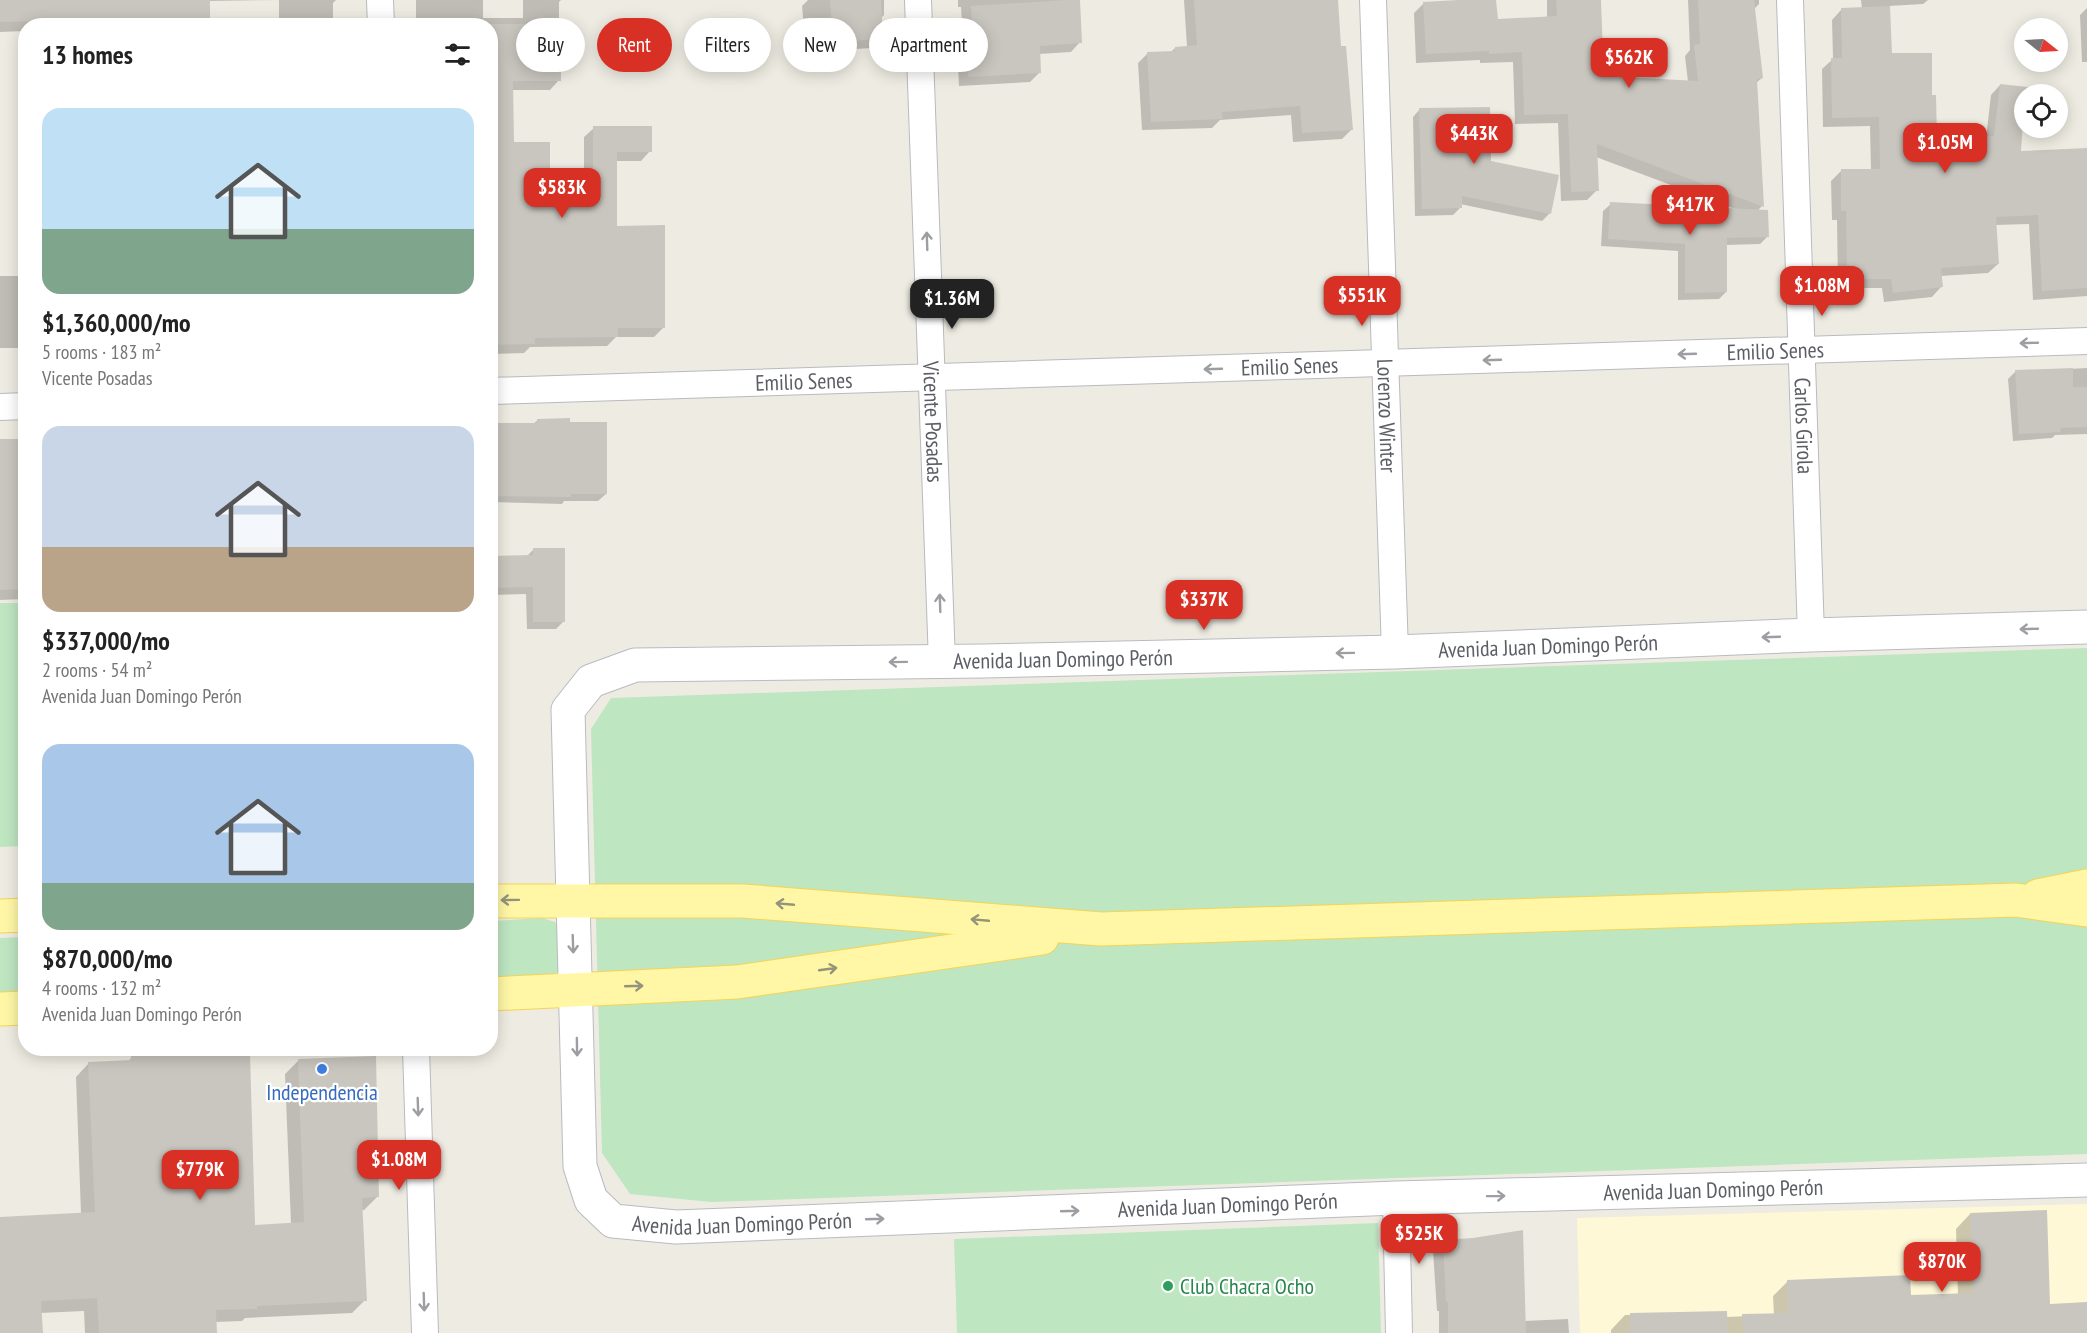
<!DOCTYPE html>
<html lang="en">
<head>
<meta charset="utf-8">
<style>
  :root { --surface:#fff; --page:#f2f2f2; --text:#222; --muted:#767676; --accent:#d93025 }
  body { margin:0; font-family:"PT Sans Narrow",sans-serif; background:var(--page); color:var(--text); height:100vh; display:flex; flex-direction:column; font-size:22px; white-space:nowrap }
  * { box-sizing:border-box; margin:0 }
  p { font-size:20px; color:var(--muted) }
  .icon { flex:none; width:33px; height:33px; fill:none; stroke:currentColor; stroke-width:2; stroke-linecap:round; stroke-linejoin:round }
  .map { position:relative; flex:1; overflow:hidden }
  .drawer { position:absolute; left:18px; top:18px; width:480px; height:1038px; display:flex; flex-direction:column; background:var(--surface); border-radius:24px; box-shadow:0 3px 15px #0003 }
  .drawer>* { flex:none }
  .hud { position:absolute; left:516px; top:18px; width:570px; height:54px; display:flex; gap:12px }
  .needle { width:39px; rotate:108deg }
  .buttons { position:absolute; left:2014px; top:18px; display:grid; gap:12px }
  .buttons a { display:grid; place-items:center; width:54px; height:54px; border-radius:50%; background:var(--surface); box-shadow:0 3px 15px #0003; font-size:30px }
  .price { position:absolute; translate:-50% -51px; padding:0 14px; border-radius:12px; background:var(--accent); color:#fff; font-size:20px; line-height:39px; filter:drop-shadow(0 2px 3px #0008) }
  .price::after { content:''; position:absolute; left:50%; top:36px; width:18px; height:14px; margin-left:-9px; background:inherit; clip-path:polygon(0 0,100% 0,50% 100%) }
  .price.selected { background:#222; color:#fff }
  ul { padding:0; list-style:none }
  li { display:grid; align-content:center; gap:12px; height:318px; padding:0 24px }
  li span { display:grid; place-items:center; height:186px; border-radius:18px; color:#555 }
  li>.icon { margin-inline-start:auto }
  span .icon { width:108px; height:108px; fill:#fffc; stroke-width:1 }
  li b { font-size:26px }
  h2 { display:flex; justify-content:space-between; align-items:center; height:72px; padding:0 24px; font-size:26px }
  .tag { padding:0 21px; border-radius:27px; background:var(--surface); box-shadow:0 3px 15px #0003; font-size:21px; line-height:54px }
  .tag.selected { background:var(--accent); color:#fff }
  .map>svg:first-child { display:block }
  .commercial { fill:#fff8d7 }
  .green { fill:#bee6c1 }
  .shadow { fill:#0003 }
  .building { fill:#c9c6bf }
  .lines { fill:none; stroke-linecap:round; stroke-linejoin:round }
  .street-casing { stroke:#b8babf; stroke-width:28 }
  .secondary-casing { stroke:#b8bbc1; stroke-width:35 }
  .primary-casing { stroke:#f5d455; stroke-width:35 }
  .street { stroke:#fff; stroke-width:26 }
  .secondary { stroke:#fff; stroke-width:33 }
  .primary { stroke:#fff7a6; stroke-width:33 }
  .oneway { stroke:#9d9ea2 }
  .oneway2 { stroke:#94947b }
  .shop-dot { fill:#3f7fe0; stroke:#fff; stroke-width:2 }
  .leisure-dot { fill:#2e9e5b; stroke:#fff; stroke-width:2 }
  .labels { text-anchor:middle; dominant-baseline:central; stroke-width:4.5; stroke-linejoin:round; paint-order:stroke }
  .street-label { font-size:22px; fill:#5b5e64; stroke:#fff }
  .shop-label { font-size:22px; fill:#366cbe; stroke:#fff }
  .leisure-label { font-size:22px; fill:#27864d; stroke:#fff; text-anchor:start }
</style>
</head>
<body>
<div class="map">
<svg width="2087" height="1333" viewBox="0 0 2087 1333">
  <rect width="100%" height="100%" fill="#eeece2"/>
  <!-- commercial -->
  <path class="commercial" d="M2087 1204V1333H1580L1577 1218Z"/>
  <!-- green -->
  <path class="green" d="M0 603H25V846L0 847Z
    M2087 648V1154L711 1202 630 1194 602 1153 591 729 611 698Z
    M542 918 555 922 561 931 558 972 551 976 491 978V921Z
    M25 937V993L0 994V938Z
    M1378 1223 1381 1333H957L954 1239Z"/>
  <!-- shadow -->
  <path class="shadow" d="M0 0H336L333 3V26H279V0L208 1 209 26H26V31L0 32Z
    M416 0H483V18H523V0H561L559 2V80L550 90H512V144L549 178 584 177V137L594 128 650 151 641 161H615L616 227 664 327 654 337H616L607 346 530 347 524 353 490 354V26H409L416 18Z
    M808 0H884V15L880 19 881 38 871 48 824 51 822 28 804 29 802 6Z
    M958 0H1078L1080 42 1071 52 1039 54 1040 72 1030 82 959 86 958 67 964 60 961 7H958Z
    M1184 0H1337L1340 47 1351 130 1342 139 1293 142 1291 115 1220 120 1212 128 1142 130 1138 63 1147 54 1171 52 1175 48 1187 47Z
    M1495 0 1496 21 1547 18V0H1600L1601 57 1621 78 1688 82 1685 56 1690 50 1688 0H1759V4L1754 9 1762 78 1756 83 1762 206 1757 211 1767 237 1760 244 1726 245V292L1719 299 1678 300V251L1601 246 1603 211 1611 204 1735 209 1596 157 1597 190 1587 200 1561 201 1558 123 1515 124 1513 62 1480 63V60L1416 63 1414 13 1424 3Z
    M1861 0H1928L1923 4 1889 6 1890 55 1931 97 1935 140 1986 138 1991 95 2000 85 2026 88 2019 153 2087 149V296L2033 300 2029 224 1995 225 1998 264 1988 273 1940 276 1941 287 1932 297 1884 302 1882 288H1838L1837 220H1832L1831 181 1841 171H1871L1870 126 1823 127 1822 69 1833 59 1832 20 1841 10 1862 9Z
    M2087 8V62H2082L2080 15Z
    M1420 109 1489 163 1557 176 1549 214 1542 221 1460 204V208L1453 215 1415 216 1413 117Z
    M0 276H26V348H0Z
    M2087 368V434L2055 435 2052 438 2013 441 2008 379 2015 372Z
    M538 420 606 494 598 501H564L562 504 490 502V425L533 424Z
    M0 441H26V599L0 600Z
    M533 550 564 621 556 629H527L526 594 490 595V557H526Z
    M131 1058 253 1226 291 1224 285 1074 298 1061 377 1197 364 1210H361L365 1300 352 1313 245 1318 242 1321 215 1322V1333H85L84 1311 40 1313 41 1333H0V1218L81 1214 76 1077 89 1063 128 1062Z
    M1970 1214 2049 1306 2087 1304V1333H1611V1330L1625 1315 1726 1313V1317L1774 1315 1773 1296 1788 1281 1909 1296 1958 1295 1956 1229Z
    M1443 1241 1524 1321 1568 1319 1569 1333H1439V1311H1437L1433 1251Z"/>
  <!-- building -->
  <path class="building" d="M0 0H210V26H54V21L0 22Z
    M830 0H881L883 39 833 42Z
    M1066 0H1080L1082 43 1040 46 1041 73 968 77 967 56 973 55 971 6Z
    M1194 0H1338L1341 46H1346L1353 130 1302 133 1300 106 1222 112 1223 119 1151 122 1147 52 1175 51V47L1197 45Z
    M1458 0H1496L1498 19 1557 16 1556 0H1601L1603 56 1622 55 1623 77 1698 81 1694 45 1700 44 1698 0H1754L1763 78 1757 79 1764 207 1597 144 1599 191 1571 192 1568 114 1524 115 1522 52 1489 54V51L1426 54 1423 2Z
    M1890 6 1892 53H1932V95H1936L1937 139 1994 136 2000 84 2028 87 2027 94H2025L2021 151 2087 148V288L2042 291 2038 215 1996 217 1999 264 1941 268 1943 287 1893 293 1891 279H1847L1846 211H1841V169H1880L1879 117 1832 118 1831 58H1842L1841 8Z
    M490 24H561V81H513L514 142H550V176H593V126H652V152H617V226L665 225V328H618V337L535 338V344L490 345Z
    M1490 107 1491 161 1559 175 1551 214 1462 196V208L1422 209 1419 108Z
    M1610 202 1768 210 1769 237 1727 238V292L1685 293V244L1608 239Z
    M2073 368V387H2087V427L2060 428 2061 432 2019 434 2015 370Z
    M570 418V422H607V494H571V497L490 496V423H537V419Z
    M0 439H21L22 556H26V589L0 590Z
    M533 548H565V622H533V587L490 588V556L533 555Z
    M250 1053 255 1225 304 1222 298 1059 376 1056 379 1197 362 1198 367 1301 257 1306V1309L216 1310 217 1333H99L97 1298 41 1301 43 1333H0V1217L95 1212 88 1062 131 1060V1056Z
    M2047 1210 2050 1304 2087 1302V1333H1743L1742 1314 1788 1313 1787 1280 1910 1275 1911 1295 1973 1293 1970 1213Z
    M1523 1230 1526 1333H1448V1302H1446L1443 1240 1473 1238Z
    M1727 1311 1728 1333H1630V1313Z"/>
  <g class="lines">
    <defs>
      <g id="street">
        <path d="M380 0 381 26"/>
        <path id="s1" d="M918 0 942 662"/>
        <path id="s2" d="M1373 0 1395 652"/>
        <path id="s3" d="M1790 0 1811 635"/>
        <path id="s4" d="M490 391 2087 341"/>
        <path d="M0 407 26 406"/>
        <path d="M416 1048 425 1333"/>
        <path d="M1396 1198 1399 1333"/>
      </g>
      <g id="secondary">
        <path id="s5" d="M2087 627 1811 635 1395 652 984 661 635 665 591 681 568 710 580 1166 591 1200 613 1221 676 1227 1396 1198 2087 1180"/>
      </g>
      <path id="primary" d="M2038 896 2087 886
        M490 901H743L1101 929 2016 900 2087 910
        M0 916 26 915
        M490 994 737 982 1042 938
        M0 1009 26 1008"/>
    </defs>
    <!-- street casing -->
    <use href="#street" class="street-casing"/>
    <!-- secondary casing -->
    <use href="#secondary" class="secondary-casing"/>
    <!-- primary casing -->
    <use href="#primary" class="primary-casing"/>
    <!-- street -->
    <use href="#street" class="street"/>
    <!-- secondary -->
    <use href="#secondary" class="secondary"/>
    <!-- primary -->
    <use href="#primary" class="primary"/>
  </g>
  <!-- one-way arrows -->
  <defs><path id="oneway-shaft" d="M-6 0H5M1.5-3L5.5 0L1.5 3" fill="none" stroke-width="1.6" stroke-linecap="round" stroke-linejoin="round" transform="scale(1.5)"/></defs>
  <g class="oneway">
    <use href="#oneway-shaft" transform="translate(927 241) rotate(-92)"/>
    <use href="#oneway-shaft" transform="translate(2029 343) rotate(178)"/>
    <use href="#oneway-shaft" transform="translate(1687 354) rotate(178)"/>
    <use href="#oneway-shaft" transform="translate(1492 360) rotate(178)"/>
    <use href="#oneway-shaft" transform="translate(1213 369) rotate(178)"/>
    <use href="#oneway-shaft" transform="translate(940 603) rotate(-92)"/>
    <use href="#oneway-shaft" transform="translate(2029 629) rotate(178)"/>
    <use href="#oneway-shaft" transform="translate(1771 637) rotate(178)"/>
    <use href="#oneway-shaft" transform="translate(1345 653) rotate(179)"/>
    <use href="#oneway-shaft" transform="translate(898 662) rotate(179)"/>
    <use href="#oneway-shaft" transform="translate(573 944) rotate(88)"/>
    <use href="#oneway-shaft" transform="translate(577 1047) rotate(89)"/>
    <use href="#oneway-shaft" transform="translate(418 1107) rotate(88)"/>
    <use href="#oneway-shaft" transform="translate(1496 1196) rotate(-1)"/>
    <use href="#oneway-shaft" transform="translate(1070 1211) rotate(-2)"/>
    <use href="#oneway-shaft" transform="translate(875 1219) rotate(-2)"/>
    <use href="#oneway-shaft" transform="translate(424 1302) rotate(88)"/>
  </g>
  <g class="oneway2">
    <use href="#oneway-shaft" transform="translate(510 900) rotate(179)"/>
    <use href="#oneway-shaft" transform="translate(785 904) rotate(-175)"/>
    <use href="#oneway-shaft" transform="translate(980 920) rotate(-175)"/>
    <use href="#oneway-shaft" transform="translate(828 969) rotate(-8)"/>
    <use href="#oneway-shaft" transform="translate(634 986) rotate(-2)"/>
  </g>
  <!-- markers -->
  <circle class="shop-dot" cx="322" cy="1069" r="6"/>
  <circle class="leisure-dot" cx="1168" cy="1286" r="6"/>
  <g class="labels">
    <!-- street labels -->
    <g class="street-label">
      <text stroke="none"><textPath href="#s4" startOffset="1286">Emilio Senes</textPath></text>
      <text stroke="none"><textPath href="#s4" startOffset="800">Emilio Senes</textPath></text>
      <text stroke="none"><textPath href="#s4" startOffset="314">Emilio Senes</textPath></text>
      <text stroke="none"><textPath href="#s2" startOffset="416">Lorenzo Winter</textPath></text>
      <text stroke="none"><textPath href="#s1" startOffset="422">Vicente Posadas</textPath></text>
      <text stroke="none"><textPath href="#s3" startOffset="426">Carlos Girola</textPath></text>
      <text transform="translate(1548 646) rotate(-2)">Avenida Juan Domingo Perón</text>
      <text transform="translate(1063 659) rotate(-1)">Avenida Juan Domingo Perón</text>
      <text stroke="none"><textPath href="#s5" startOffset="3160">Avenida Juan Domingo Perón</textPath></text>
      <text stroke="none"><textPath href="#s5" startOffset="2674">Avenida Juan Domingo Perón</textPath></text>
      <text stroke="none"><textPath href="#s5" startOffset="2188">Avenida Juan Domingo Perón</textPath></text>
    </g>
    <!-- shop labels -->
    <g class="shop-label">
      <text x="322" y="1092">Independencia</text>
    </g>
    <!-- leisure labels -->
    <g class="leisure-label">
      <text x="1180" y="1286">Club Chacra Ocho</text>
    </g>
  </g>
</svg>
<div class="buttons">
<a><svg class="needle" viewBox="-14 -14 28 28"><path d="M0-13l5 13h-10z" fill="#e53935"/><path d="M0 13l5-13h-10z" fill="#767676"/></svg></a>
<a><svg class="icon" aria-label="locate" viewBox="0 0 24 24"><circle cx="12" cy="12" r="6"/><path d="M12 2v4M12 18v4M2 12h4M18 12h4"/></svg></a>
</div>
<b class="price" style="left:1629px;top:89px">$562K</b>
<b class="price" style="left:1474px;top:165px">$443K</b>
<b class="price" style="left:1945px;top:174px">$1.05M</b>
<b class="price" style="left:562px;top:219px">$583K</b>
<b class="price" style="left:1690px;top:236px">$417K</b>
<b class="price" style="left:1822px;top:317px">$1.08M</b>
<b class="price" style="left:1362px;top:327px">$551K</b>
<b class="price selected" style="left:952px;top:330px">$1.36M</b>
<b class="price" style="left:1204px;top:631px">$337K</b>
<b class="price" style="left:399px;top:1191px">$1.08M</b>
<b class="price" style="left:200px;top:1201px">$779K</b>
<b class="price" style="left:1419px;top:1265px">$525K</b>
<b class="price" style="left:1942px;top:1293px">$870K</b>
<div class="hud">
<a class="tag">Buy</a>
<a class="tag selected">Rent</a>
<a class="tag">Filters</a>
<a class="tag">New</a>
<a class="tag">Apartment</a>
</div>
<section class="drawer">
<h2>13 homes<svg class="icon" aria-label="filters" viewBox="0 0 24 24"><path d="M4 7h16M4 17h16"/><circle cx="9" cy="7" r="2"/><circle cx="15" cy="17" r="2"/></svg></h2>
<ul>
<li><span style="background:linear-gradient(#bfe0f5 65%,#7fa58c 0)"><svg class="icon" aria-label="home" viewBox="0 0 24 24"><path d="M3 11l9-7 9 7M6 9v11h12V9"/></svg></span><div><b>$1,360,000/mo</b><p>5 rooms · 183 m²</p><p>Vicente Posadas</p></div></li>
<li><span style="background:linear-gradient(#c9d6e8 65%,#b9a48a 0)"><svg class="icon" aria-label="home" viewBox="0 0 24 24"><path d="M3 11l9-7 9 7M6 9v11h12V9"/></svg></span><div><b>$337,000/mo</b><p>2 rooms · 54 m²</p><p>Avenida Juan Domingo Perón</p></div></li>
<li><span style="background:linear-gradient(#a9c7e8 75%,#7fa58c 0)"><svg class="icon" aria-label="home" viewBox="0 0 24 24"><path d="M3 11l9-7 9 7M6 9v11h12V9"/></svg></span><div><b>$870,000/mo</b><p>4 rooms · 132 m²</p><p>Avenida Juan Domingo Perón</p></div></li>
</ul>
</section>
</div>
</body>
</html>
